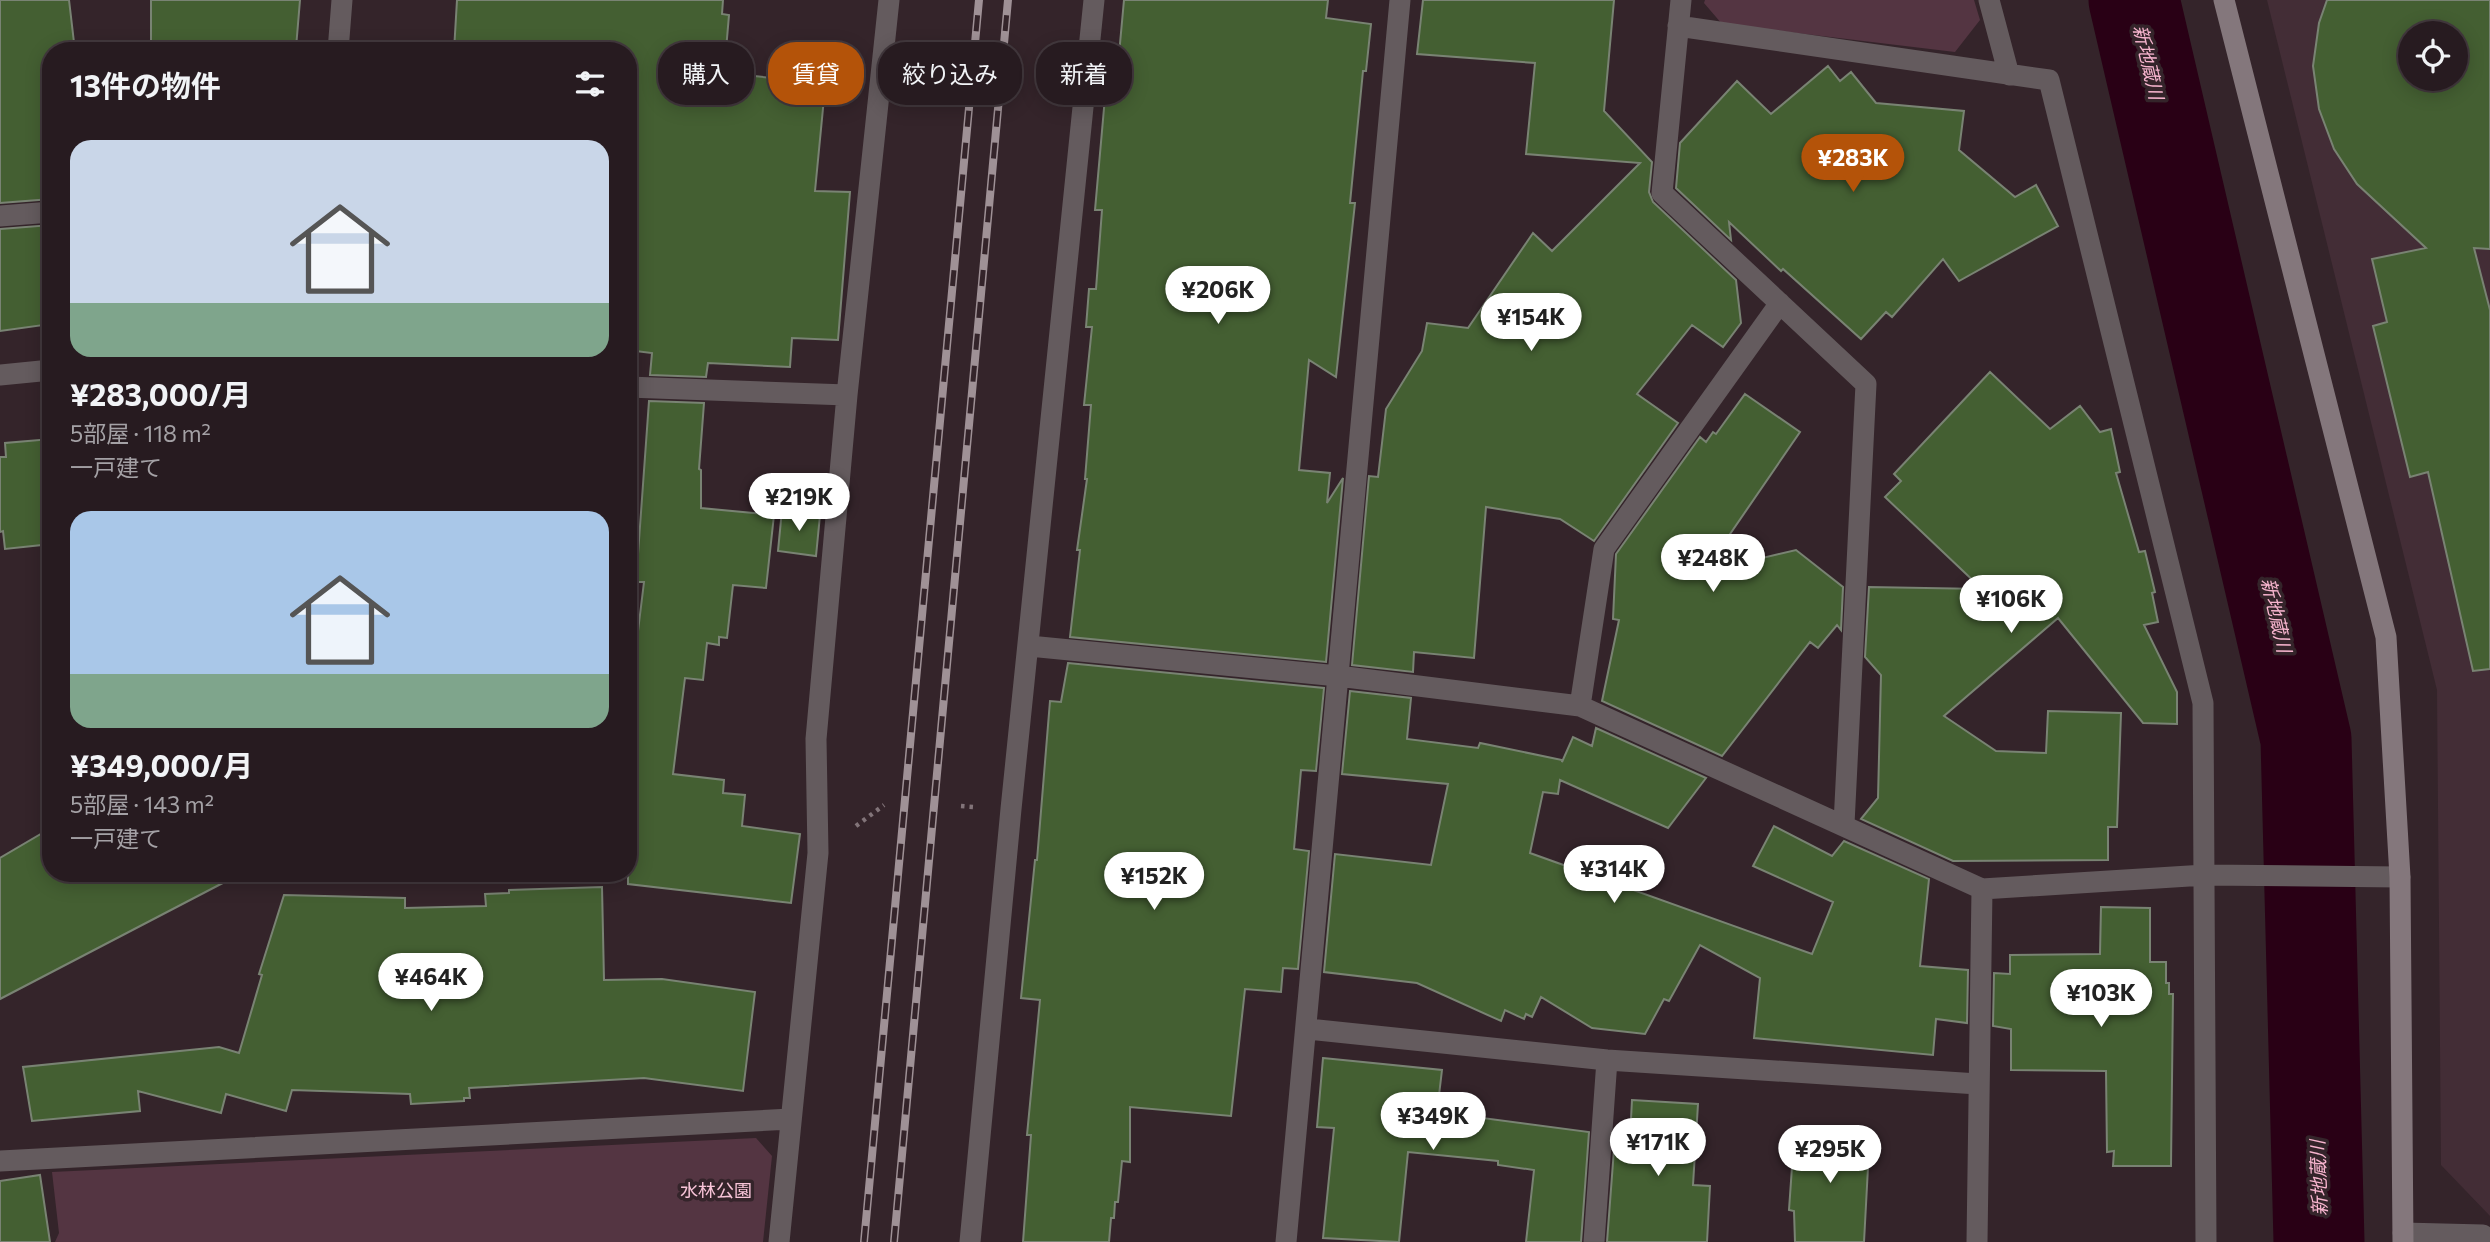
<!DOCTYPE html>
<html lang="ja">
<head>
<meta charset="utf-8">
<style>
  :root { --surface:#271b20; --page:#33282d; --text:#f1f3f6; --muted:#a4a1a5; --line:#43393e; --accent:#b45309 }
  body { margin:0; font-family:Commissioner,"Noto Sans JP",sans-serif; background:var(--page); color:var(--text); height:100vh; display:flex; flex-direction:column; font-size:26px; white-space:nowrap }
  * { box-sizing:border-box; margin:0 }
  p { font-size:23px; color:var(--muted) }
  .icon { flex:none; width:38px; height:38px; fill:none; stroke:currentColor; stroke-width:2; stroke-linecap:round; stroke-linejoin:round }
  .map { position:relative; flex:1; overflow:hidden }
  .drawer { position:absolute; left:42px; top:42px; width:595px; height:840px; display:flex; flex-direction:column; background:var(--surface); border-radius:28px; box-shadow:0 4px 18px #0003,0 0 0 2px var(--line) }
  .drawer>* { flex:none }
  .top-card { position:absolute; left:658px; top:42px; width:665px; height:63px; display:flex; gap:14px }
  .buttons { position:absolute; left:2398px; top:21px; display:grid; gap:14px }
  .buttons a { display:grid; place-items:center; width:70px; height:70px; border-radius:50%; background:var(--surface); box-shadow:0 4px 18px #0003,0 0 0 2px var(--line); font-size:35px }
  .price { position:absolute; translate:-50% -60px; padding:0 16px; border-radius:24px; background:#fff; color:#222; font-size:23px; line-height:46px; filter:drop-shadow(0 2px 4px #0008) }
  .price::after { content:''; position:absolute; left:50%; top:42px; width:21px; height:16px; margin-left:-10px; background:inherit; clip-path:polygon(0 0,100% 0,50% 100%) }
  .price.current { background:var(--accent); color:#fff }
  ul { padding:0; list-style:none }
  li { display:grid; align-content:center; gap:14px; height:371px; padding:0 28px }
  li span { display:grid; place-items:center; height:217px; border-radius:21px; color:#555 }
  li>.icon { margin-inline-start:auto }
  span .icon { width:126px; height:126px; fill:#fffc; stroke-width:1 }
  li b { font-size:30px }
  h2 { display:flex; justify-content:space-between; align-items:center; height:84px; padding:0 28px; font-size:30px }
  .pill { padding:0 24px; border-radius:28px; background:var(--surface); box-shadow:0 4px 18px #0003,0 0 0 2px var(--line); font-size:24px; line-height:63px }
  .pill.current { background:var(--accent); color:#fff }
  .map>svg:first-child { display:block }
  .built { fill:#432d36; fill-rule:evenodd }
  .green { fill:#543542 }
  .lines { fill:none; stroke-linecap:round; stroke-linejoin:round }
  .river { stroke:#290015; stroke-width:91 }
  .building { fill:#445f32; stroke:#798373; stroke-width:2; fill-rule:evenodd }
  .path { stroke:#827479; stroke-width:4.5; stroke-dasharray:3.5 5; stroke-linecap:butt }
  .street { stroke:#645b5e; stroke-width:21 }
  .secondary { stroke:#84777c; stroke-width:21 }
  .rail-casing { stroke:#9f9196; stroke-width:8 }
  .rail { stroke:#34242a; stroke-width:5; stroke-dasharray:16; stroke-linecap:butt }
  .labels { text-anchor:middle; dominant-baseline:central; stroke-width:7; stroke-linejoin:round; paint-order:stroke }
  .park-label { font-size:18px; fill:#f8c4d8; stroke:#34242a }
  .water-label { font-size:19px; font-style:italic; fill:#f8b5cf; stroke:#34242a }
</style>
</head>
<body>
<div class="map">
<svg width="2490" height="1242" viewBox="0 0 2490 1242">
  <rect width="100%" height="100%" fill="#34242a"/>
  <!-- built -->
  <path class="built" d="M2267 0H2490V1216L2441 1165 2437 690ZM2410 33H2455V79H2410Z"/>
  <!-- green -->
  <path class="green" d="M1705 0H1974L1980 20 1955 52 1722 24 1704 3Z
    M756 1138 772 1156 763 1242H55L59 1233 52 1172Z"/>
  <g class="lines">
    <!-- river -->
    <path class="river" d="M2134 0 2306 739 2319 1242"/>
  </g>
  <!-- building -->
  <path class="building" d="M0 0H69L75 51H51V199L0 203Z
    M151 0H300L296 48 221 42V51H151Z
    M457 0H723L722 14 729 15 724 73 812 82 810 97 824 98 815 191 850 192 838 340 792 338 790 367 708 363 706 377 650 375 652 353 628 350V51H454Z
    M1124 0H1328L1326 18 1371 24 1366 71H1363L1350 203H1355L1336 377 1309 360 1299 470 1330 473 1327 503 1343 478 1326 662 1070 637 1080 550H1077L1087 479H1085L1091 405H1084L1092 327H1086L1089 289H1096L1102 210H1095L1105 97 1115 98Z
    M1423 0H1614L1604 111 1652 162 1649 192 1653 202 1736 280 1741 323 1723 347 1692 325 1637 394 1678 423 1594 541 1560 519 1486 507 1474 658 1414 652 1413 672 1352 665 1369 476 1378 477 1386 409 1422 351 1427 323 1468 328 1533 233 1552 251 1640 163 1526 154 1535 63 1417 54Z
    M2327 0H2490V249L2474 248 2490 310V669L2473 671 2428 472 2410 477 2373 326 2387 322 2372 259 2426 248 2357 184 2334 149 2319 109 2313 66 2319 23ZM2410 33H2455V79H2410Z
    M1828 66 1840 81 1851 72 1876 103 1964 111 1959 150 2015 197 2036 185 2058 226 1959 281 1943 259 1892 317 1886 312 1861 339 1783 269 1781 271 1729 222 1731 240 1676 188 1680 143 1737 81 1771 114Z
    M51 225V324L0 331V229Z
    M1990 372 2050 429 2080 406 2100 432 2111 429 2120 472 2116 473 2139 552 2145 551 2155 592 2152 593 2158 622 2144 625 2177 692V724L2143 723 2058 618 1944 716 1996 751 2046 753 2048 711 2121 713 2117 827H2108V860L1953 861 1861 819 1878 798 1881 675 1865 657 1869 587 1982 589 1885 497 1901 481 1894 474Z
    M1745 394 1800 432 1704 572 1796 550 1843 587 1841 630 1837 625 1818 648 1810 642 1722 756 1602 701 1619 620 1613 619 1616 554 1700 437 1706 442 1713 432 1716 434Z
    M649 401 704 403 699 469 701 470V508L774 515 766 588 733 585 727 638 719 637V645L707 643 703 680 685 678 673 774 724 780 723 793 745 795 742 826 800 834 791 903 628 884V762L636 672H633L644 582H636Z
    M51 439V544L5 549 3 531 0 532V457H6L5 443Z
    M782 510 820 515 816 556 778 551Z
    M1068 663 1324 688 1316 771 1301 770 1294 849 1309 851 1298 969 1283 968 1281 992 1245 989 1231 1116 1130 1107V1162L1122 1161 1118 1202H1115L1114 1218H1111L1109 1242H1023L1031 1135H1027L1040 1000 1021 998 1035 860H1037L1050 701 1061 702Z
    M1350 691 1411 698 1407 739 1478 748 1480 743 1562 760V762L1573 737 1592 746 1596 728 1706 778 1668 828 1560 780 1558 794 1543 792 1530 853 1812 954 1833 902 1753 866 1774 826 1832 856 1844 841 1929 879 1920 966 1968 970 1967 1023 1936 1019 1933 1055 1754 1038 1760 978 1700 945 1669 1001 1664 999 1645 1034 1592 1028 1541 997 1532 1017 1526 1014 1524 1019 1505 1010 1501 1021 1417 983 1324 972 1335 854 1431 865 1448 784 1342 774Z
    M51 828V873H242L0 999V858Z
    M602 887 604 980 662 979 755 992 743 1091 644 1078 469 1088 470 1098H464V1101L411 1104 410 1094 292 1090 286 1111 226 1094 221 1113 138 1091 140 1111 32 1121 23 1067 219 1047 239 1053 262 975 259 974 284 895 405 898V908L486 906 485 894 509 893V890Z
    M2101 907 2150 908V962H2166V983H2169V994H2173L2171 1166H2113L2114 1151 2107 1152 2106 1071 2011 1070V1029L1993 1026 1994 973 2010 974V955L2100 954Z
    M1323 1058 1442 1070 1437 1112 1589 1132 1581 1242H1526L1534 1170 1498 1165V1161L1408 1152 1399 1242 1323 1238 1334 1128 1317 1127Z
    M1632 1100 1698 1104 1693 1185 1710 1186 1707 1242H1607L1615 1136 1630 1138Z
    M1799 1126 1870 1130 1864 1242H1795L1794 1211 1789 1210 1792 1167H1797Z
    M40 1175 50 1242H0V1181Z"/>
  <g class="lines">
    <!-- path -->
    <path class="path" d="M961 806 974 807
      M856 826 884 805"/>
    <!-- street -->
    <path class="street" d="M1681 0 1662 193 1866 384 1844 824
      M1989 0 2009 75
      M1678 26 2049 80 2203 703 2206 1242
      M338 51 342 0
      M0 216 51 212
      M0 375 51 370
      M628 387 847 395
      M1029 646 1338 676 1580 706 1982 889 2205 875 2400 877
      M1580 706 1604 549 1780 303
      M1308 1029 1607 1060 1978 1084
      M0 1161 791 1119
      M2403 1233 2483 1235 2490 1241
      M779 1242 818 853 816 739 847 395 889 0
      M970 1242 1011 809 1094 0
      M1286 1242 1400 0
      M1594 1242 1607 1060
      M1977 1242 1982 889"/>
    <!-- secondary -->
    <path class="secondary" d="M2224 0 2386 637 2400 877 2403 1242"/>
    <defs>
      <path id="rail" d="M864 1242 979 0
        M894 1242 1008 0"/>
    </defs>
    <!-- rail casing -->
    <use href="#rail" class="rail-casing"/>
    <!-- rail -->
    <use href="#rail" class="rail"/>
  </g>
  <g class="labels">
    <!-- park labels -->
    <g class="park-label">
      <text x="716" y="1190">水林公園</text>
    </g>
    <!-- water labels -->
    <g class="water-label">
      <text transform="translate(2149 62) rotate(77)">新地蔵川</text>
      <text transform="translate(2277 615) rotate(77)">新地蔵川</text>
      <text transform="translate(2318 1178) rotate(-92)">新地蔵川</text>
    </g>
  </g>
</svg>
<div class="buttons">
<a><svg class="icon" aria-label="locate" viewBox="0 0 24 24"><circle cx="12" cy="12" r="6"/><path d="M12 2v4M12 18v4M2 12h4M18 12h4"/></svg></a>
</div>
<b class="price current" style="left:1853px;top:194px">¥283K</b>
<b class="price" style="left:1218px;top:326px">¥206K</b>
<b class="price" style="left:1531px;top:353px">¥154K</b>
<b class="price" style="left:799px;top:533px">¥219K</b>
<b class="price" style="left:1713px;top:594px">¥248K</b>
<b class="price" style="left:2011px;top:635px">¥106K</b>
<b class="price" style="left:1614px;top:905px">¥314K</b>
<b class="price" style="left:1154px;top:912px">¥152K</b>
<b class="price" style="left:431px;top:1013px">¥464K</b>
<b class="price" style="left:2101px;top:1029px">¥103K</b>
<b class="price" style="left:1433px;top:1152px">¥349K</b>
<b class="price" style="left:1658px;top:1178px">¥171K</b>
<b class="price" style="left:1830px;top:1185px">¥295K</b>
<div class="top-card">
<a class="pill">購入</a>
<a class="pill current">賃貸</a>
<a class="pill">絞り込み</a>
<a class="pill">新着</a>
</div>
<section class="drawer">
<h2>13件の物件<svg class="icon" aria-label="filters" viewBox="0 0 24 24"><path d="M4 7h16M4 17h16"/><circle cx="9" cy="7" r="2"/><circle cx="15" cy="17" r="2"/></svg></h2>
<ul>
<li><span style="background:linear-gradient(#c9d6e8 75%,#7fa58c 0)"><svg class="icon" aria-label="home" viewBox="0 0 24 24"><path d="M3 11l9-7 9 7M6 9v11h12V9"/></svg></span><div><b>¥283,000/月</b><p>5部屋 · 118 m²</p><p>一戸建て</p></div></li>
<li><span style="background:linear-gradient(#a9c7e8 75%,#7fa58c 0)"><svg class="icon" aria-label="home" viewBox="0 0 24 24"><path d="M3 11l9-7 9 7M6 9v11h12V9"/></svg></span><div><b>¥349,000/月</b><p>5部屋 · 143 m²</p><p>一戸建て</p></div></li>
</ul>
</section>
</div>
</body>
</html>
